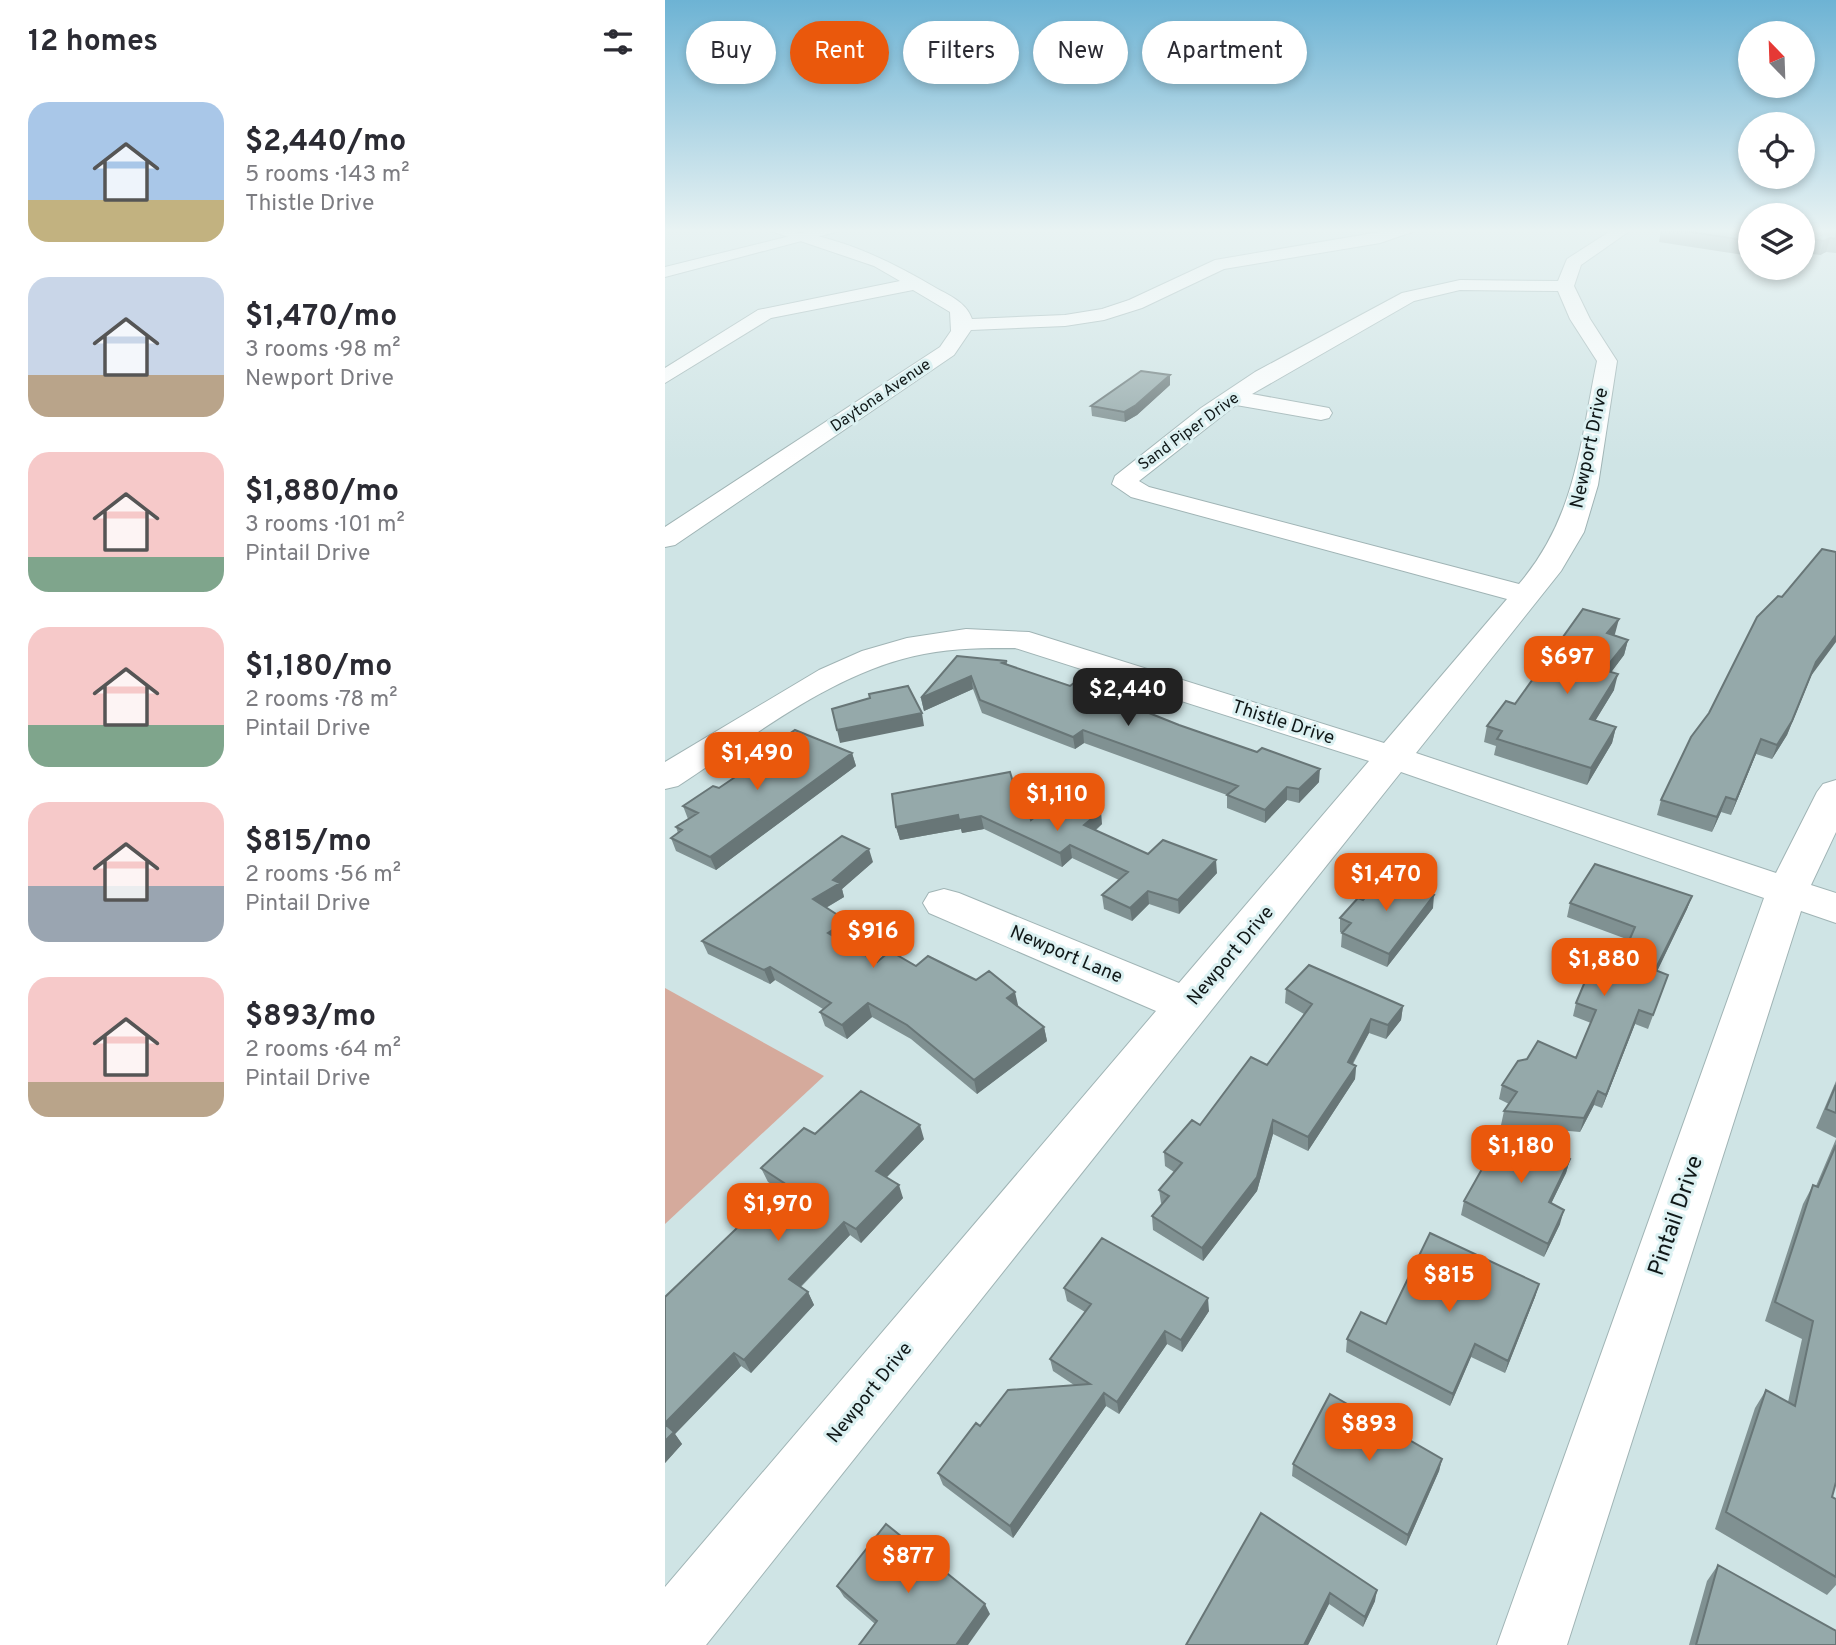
<!DOCTYPE html>
<html lang="en">
<head>
<meta charset="utf-8">
<style>
  :root { --surface:#fff; --page:#f7f7f7; --text:#2b2b33; --muted:#7c7c81; --accent:#ea580c }
  body { margin:0; font-family:Overpass,sans-serif; background:var(--page); color:var(--text); height:100vh; display:flex; flex-direction:column; font-size:26px; white-space:nowrap }
  * { box-sizing:border-box; margin:0 }
  p { font-size:23px; color:var(--muted) }
  .icon { flex:none; width:38px; height:38px; fill:none; stroke:currentColor; stroke-width:2; stroke-linecap:round; stroke-linejoin:round }
  .map { position:relative; flex:1; overflow:hidden }
  .panel { display:flex; flex-direction:column; background:var(--surface); width:665px }
  .panel>* { flex:none }
  .guide { position:absolute; left:21px; top:21px; width:665px; height:63px; display:flex; gap:14px }
  .needle { width:46px; rotate:337deg }
  .buttons { position:absolute; left:1073px; top:21px; display:grid; gap:14px }
  .buttons a { display:grid; place-items:center; width:77px; height:77px; border-radius:50%; background:var(--surface); box-shadow:0 4px 10px #0003; font-size:35px }
  .price { position:absolute; translate:-50% -60px; padding:0 16px; border-radius:14px; background:var(--accent); color:#fff; font-size:23px; line-height:46px; filter:drop-shadow(0 2px 4px #0008) }
  .price::after { content:''; position:absolute; left:50%; top:42px; width:21px; height:16px; margin-left:-10px; background:inherit; clip-path:polygon(0 0,100% 0,50% 100%) }
  .price.selected { background:#222; color:#fff }
  ul { padding:0; list-style:none }
  li { display:flex; align-items:center; gap:21px; height:175px; padding:0 28px }
  li span { display:grid; place-items:center; flex:none; width:196px; height:140px; border-radius:21px; color:#555 }
  li>.icon { margin-inline-start:auto }
  span .icon { width:84px; height:84px; fill:#fffc; stroke-width:1 }
  li b { font-size:30px }
  h2 { display:flex; justify-content:space-between; align-items:center; height:84px; padding:0 28px; font-size:30px }
  .tag { padding:0 24px; border-radius:32px; background:var(--surface); box-shadow:0 4px 10px #0003; font-size:24px; line-height:63px }
  .tag.selected { background:var(--accent); color:#fff }
  main { display:flex; flex:1; min-height:0 }
  .map>svg:first-child { display:block }
  .green { fill:#d5aa9c }
  .lines { fill:none; stroke-linecap:round; stroke-linejoin:round }
  .minor-casing { stroke:#a0b4b5; stroke-width:2 }
  .major-casing { stroke:#a0b4b5; stroke-width:2 }
  .minor { fill:#fff; fill-rule:evenodd }
  .major { fill:#fff; fill-rule:evenodd }
  .wall { fill:#809192 }
  .shaded-wall { fill:#687677 }
  .building { fill:#95a9aa; stroke:#687677; stroke-width:2 }
  .labels { text-anchor:middle; dominant-baseline:central; stroke-width:6; stroke-linejoin:round; paint-order:stroke }
  .far-street-label { font-size:16px; fill:#101818; stroke:#dcf1f2 }
  .street-label { font-size:19px; fill:#101818; stroke:#dcf1f2 }
  .near-street-label { font-size:23px; fill:#101818; stroke:#dcf1f2 }
</style>
</head>
<body>
<main>
<section class="panel">
<h2>12 homes<svg class="icon" aria-label="filters" viewBox="0 0 24 24"><path d="M4 7h16M4 17h16"/><circle cx="9" cy="7" r="2"/><circle cx="15" cy="17" r="2"/></svg></h2>
<ul>
<li><span style="background:linear-gradient(#a9c7e8 70%,#c2b280 0)"><svg class="icon" aria-label="home" viewBox="0 0 24 24"><path d="M3 11l9-7 9 7M6 9v11h12V9"/></svg></span><div><b>$2,440/mo</b><p>5 rooms · 143 m²</p><p>Thistle Drive</p></div></li>
<li><span style="background:linear-gradient(#c9d6e8 70%,#b9a48a 0)"><svg class="icon" aria-label="home" viewBox="0 0 24 24"><path d="M3 11l9-7 9 7M6 9v11h12V9"/></svg></span><div><b>$1,470/mo</b><p>3 rooms · 98 m²</p><p>Newport Drive</p></div></li>
<li><span style="background:linear-gradient(#f6c9c9 75%,#7fa58c 0)"><svg class="icon" aria-label="home" viewBox="0 0 24 24"><path d="M3 11l9-7 9 7M6 9v11h12V9"/></svg></span><div><b>$1,880/mo</b><p>3 rooms · 101 m²</p><p>Pintail Drive</p></div></li>
<li><span style="background:linear-gradient(#f6c9c9 70%,#7fa58c 0)"><svg class="icon" aria-label="home" viewBox="0 0 24 24"><path d="M3 11l9-7 9 7M6 9v11h12V9"/></svg></span><div><b>$1,180/mo</b><p>2 rooms · 78 m²</p><p>Pintail Drive</p></div></li>
<li><span style="background:linear-gradient(#f6c9c9 60%,#9aa5b1 0)"><svg class="icon" aria-label="home" viewBox="0 0 24 24"><path d="M3 11l9-7 9 7M6 9v11h12V9"/></svg></span><div><b>$815/mo</b><p>2 rooms · 56 m²</p><p>Pintail Drive</p></div></li>
<li><span style="background:linear-gradient(#f6c9c9 75%,#b9a48a 0)"><svg class="icon" aria-label="home" viewBox="0 0 24 24"><path d="M3 11l9-7 9 7M6 9v11h12V9"/></svg></span><div><b>$893/mo</b><p>2 rooms · 64 m²</p><p>Pintail Drive</p></div></li>
</ul>
</section>
<div class="map">
<svg width="1171" height="1645" viewBox="0 0 1171 1645">
  <rect width="100%" height="100%" fill="#cfe4e5"/>
  <!-- green -->
  <path class="green" d="M0 988 159 1076 0 1224Z"/>
  <g class="lines">
    <defs>
      <path id="minor" d="M103 230C163 230 222 259 271 288 285 296 301 302 307 319L400 315 437 309 464 300 550 260 726 230H753L715 243 559 269 477 308 439 320 400 326 306 330 289 355 10 545 0 547V527L275 347 286 331 285 312 248 290 106 318 0 383V368L93 310 235 281 209 266Z
        M947 230H966L916 265 909 286 925 319 952 361 933 485 919 532 896 571 751 753 1111 873 1152 792 1158 784 1171 780V832L1146 885 1171 893V923L1136 911 902 1645H832L1099 898 736 772 41 1645H0V1587L491 1011 264 913 258 903 264 893 279 889 294 893 514 983 704 761 350 648C319 648 290 648 259 654 169 671 88 737 13 786L0 789V762L154 670 197 651 242 638 301 629 364 632 719 743 842 599 466 497 447 484 450 476 536 408 590 372 737 293 795 280 893 281 902 259ZM795 290 893 291 905 319 932 361C915 444 911 517 854 584L484 487 474 481 571 405 656 420 664 418 667 413 664 408 587 394 749 301Z"/>
      <path id="major" d="M149 230H178L0 277V267Z"/>
    </defs>
    <!-- minor casing -->
    <use href="#minor" class="minor-casing"/>
    <!-- major casing -->
    <use href="#major" class="major-casing"/>
    <!-- minor -->
    <use href="#minor" class="minor"/>
    <!-- major -->
    <use href="#major" class="major"/>
  </g>
  <!-- wall -->
  <path class="wall" d="M996 230H1085V256L994 242Z
    M1138 230H1171V253L1161 252 1155 255 1138 253Z
    M505 385 472 415 460 422 427 416 426 406Z
    M950 634 949 636 963 640 959 655 946 672 949 690 930 721 951 727 947 743 922 785 829 755 831 746 819 742 822 726 850 704Z
    M342 661V665L654 782 634 803 622 800 600 823 562 808V795L419 743 410 749 317 713 308 689 259 711 256 698Z
    M1146 676 1122 735 1107 759 1091 754 1066 815 1056 812 1047 832 992 815 996 800Z
    M104 748 187 753 191 766 51 870 11 851 6 838 13 833 11 827 23 819 18 806 54 788 105 753Z
    M348 782 366 820 437 824 431 830 483 854 552 873 514 914 484 904 467 921 439 909 437 895 454 880 407 858 397 867 319 829 297 833 296 829 235 840 231 827Z
    M208 862 177 889 179 897 161 908 182 921 187 935 176 941 212 962 251 966 353 1005 352 1006 379 1027 382 1041 312 1094 246 1039 207 1017 182 1039 160 1026 155 1012 158 1009 110 980 105 984 43 954 37 941Z
    M1027 896 1022 909 992 971 1003 975 983 1029 970 1024 937 1108 929 1105 915 1132 836 1125 839 1111 844 1104 834 1099 837 1085 911 1058 926 1023 908 1016 911 1003 947 980 964 940 902 917 905 903Z
    M698 900 768 908 722 967 676 947 677 933 675 932V918Z
    M621 989 738 1006 736 1020 721 1039 704 1033 688 1064 691 1066 690 1079 643 1151 608 1134 592 1191 538 1261 488 1230 487 1216 497 1204 496 1203 494 1190 509 1172 500 1166 499 1152 535 1125 602 1065 639 1014 620 1003Z
    M1171 1081V1138L1151 1128Z
    M150 1134 259 1139 222 1177 238 1198 196 1243 185 1235 136 1287 143 1292 149 1305 86 1373 76 1366 10 1434 17 1444 0 1463V1297L113 1188 103 1182 96 1168Z
    M1171 1139V1482L1167 1497 1171 1499V1585L1162 1595 1050 1529 1090 1408 1101 1390 1123 1402 1137 1339 1100 1321 1138 1204 1148 1185 1151 1186Z
    M905 1159 901 1173 886 1204 895 1224 879 1257 796 1215 799 1201Z
    M874 1284 870 1297 840 1373 806 1357 785 1406 681 1352 682 1339 721 1324Z
    M399 1288 544 1311 517 1352 502 1344 454 1414 441 1406 348 1538 278 1485 273 1473 409 1385 388 1371 385 1359 420 1312 402 1301Z
    M777 1459 774 1471 741 1546 627 1476 628 1464Z
    M596 1513 710 1601 698 1627 664 1604 643 1645H521Z
    M1053 1565 1171 1645H1024L1042 1581Z
    M172 1586 325 1614 210 1624 179 1597Z"/>
  <!-- shaded-wall -->
  <path class="shaded-wall" d="M1165 238 1161 252 1155 255 1159 241Z
    M505 375V385L472 415 460 422 459 412Z
    M954 619 950 634 939 649 942 633Z
    M1171 635V642L1146 676 1122 735 1107 759 1112 745 1151 662Z
    M963 640 959 655 936 686 939 670Z
    M953 674 949 690 921 736 925 719Z
    M306 676 308 689 259 711 256 698Z
    M257 713 259 726 175 743 172 730Z
    M951 727 947 743 922 785 926 768Z
    M418 730 419 743 410 749 408 737Z
    M1096 739 1091 754 1066 815 1071 800Z
    M187 753 191 766 51 870 45 857Z
    M655 769 654 782 634 803V789Z
    M622 787V800L600 823V810Z
    M1061 797 1056 812 1047 832 1052 817Z
    M436 811 437 824 421 838 419 825Z
    M293 815 316 816 319 829 297 833 296 829 235 840 231 827Z
    M405 845 407 858 397 867 395 853Z
    M204 849 208 862 177 889 179 897 152 913 148 899 168 880Z
    M551 860 552 873 514 914 513 900Z
    M483 891 484 904 467 921 465 908Z
    M769 895 768 908 722 967 724 954Z
    M1027 896 1022 909 986 984 990 970Z
    M182 921 187 935 167 946 163 933Z
    M105 967 110 980 105 984 99 970Z
    M350 992 353 1005 345 1012 342 998Z
    M203 1003 207 1017 182 1039 177 1025Z
    M738 1006 736 1020 721 1039 723 1025Z
    M974 1010 970 1024 937 1108 941 1095Z
    M706 1019 704 1033 681 1075 683 1062Z
    M379 1027 382 1041 312 1094 309 1080Z
    M691 1066 690 1079 643 1151V1137Z
    M933 1091 929 1105 915 1132 919 1118Z
    M608 1120V1134L592 1191 538 1261 537 1248Z
    M255 1125 259 1139 215 1184 211 1171Z
    M905 1159 901 1173 880 1216 884 1202Z
    M234 1185 238 1198 196 1243 191 1229Z
    M899 1210 895 1224 879 1257 883 1244Z
    M179 1222 185 1235 130 1292 124 1279Z
    M874 1284 870 1297 840 1373 843 1361Z
    M143 1292 149 1305 86 1373 79 1360Z
    M543 1298 544 1311 517 1352 516 1340Z
    M500 1331 502 1344 454 1414 452 1402Z
    M810 1344 806 1357 785 1406 788 1394Z
    M69 1353 76 1366 10 1434 17 1444 0 1463V1423Z
    M439 1393 441 1406 348 1538 345 1526Z
    M777 1459 774 1471 741 1546 743 1535Z
    M712 1590 710 1601 698 1627 700 1617Z
    M665 1593 664 1604 643 1645H639Z
    M320 1604 325 1614 303 1645H291Z"/>
  <!-- building -->
  <path class="building" d="M1013 230H1085V241Z
    M1138 230H1171V239L1165 238 1159 241 1138 238Z
    M476 371 505 375 471 405 459 412 426 406Z
    M1157 549 1171 552V635L1151 662 1127 721 1112 745 1096 739 1071 800 1061 797 1052 817 996 800 1026 737 1044 713 1092 617 1113 596 1117 597Z
    M918 609 954 619 942 633 963 640 939 670 953 674 925 719 951 727 926 768 832 739 837 731 822 726 841 701 850 704Z
    M292 656 342 661 337 663 405 686 409 683 514 725 592 752 597 748 655 769 634 789 622 787 600 810 562 795 573 786 418 730 408 737 315 700 306 676 256 698Z
    M243 686 257 713 172 730 167 709 205 698 204 694Z
    M130 730 187 753 45 857 6 838 17 830 11 827 33 813 18 806 48 786 54 788 110 750 104 748Z
    M345 772 348 782 355 780 366 820 399 794 436 811 419 825 483 854 498 840 551 860 513 900 483 891 465 908 437 895 463 872 405 845 395 853 316 816 294 820 293 815 231 827 227 794Z
    M177 836 204 849 168 880 175 883 148 899 182 921 163 933 212 962 225 951 251 966 263 956 311 980 324 971 350 992 342 998 379 1027 309 1080 242 1025 203 1003 177 1025 155 1012 166 1003 105 967 99 970 37 941Z
    M930 864 1027 896 990 970 1003 975 988 1015 974 1010 941 1095 933 1091 919 1118 839 1111 852 1092 837 1085 853 1061 862 1059 873 1041 911 1058 931 1010 911 1003 924 972 947 980 970 927 905 903Z
    M720 874 769 895 724 954 677 933 686 923 675 918 693 898 698 900Z
    M644 965 738 1006 723 1025 706 1019 683 1062 691 1066 643 1137 608 1120 592 1177 537 1248 487 1216 504 1196 494 1190 517 1163 499 1152 527 1120 535 1125 586 1057 602 1065 647 1004 621 989Z
    M1171 1085V1113L1161 1109Z
    M196 1091 255 1125 211 1171 234 1185 191 1229 179 1222 124 1279 143 1292 79 1360 69 1353 0 1423V1297L119 1183 96 1168 139 1128 150 1134Z
    M840 1128 905 1159 884 1202 899 1210 883 1244 799 1201Z
    M1171 1145V1482L1167 1497 1171 1499V1577L1061 1512 1101 1390 1130 1406 1148 1321 1110 1302 1148 1185 1153 1187Z
    M765 1233 874 1284 843 1361 810 1344 788 1394 682 1339 696 1312 721 1324Z
    M437 1238 543 1298 516 1340 500 1331 452 1402 439 1393 345 1526 273 1473 311 1423 315 1426 343 1390 425 1384 385 1359 426 1304 399 1288Z
    M665 1394 777 1459 743 1535 628 1464Z
    M0 1424 9 1432 0 1441Z
    M596 1513 712 1590 700 1617 665 1593 639 1645H521Z
    M221 1524 320 1604 291 1645H194L212 1621 172 1586Z
    M1053 1565 1171 1631V1645H1031Z"/>
  <!-- sky -->
  <linearGradient id="sky" x2="0" y2="1"><stop stop-color="#6db3d4"/><stop offset="0.5" stop-color="#e9f3f3"/><stop offset="1" stop-color="#e9f3f3" stop-opacity="0"/></linearGradient>
  <rect width="1171" height="461" fill="url(#sky)"/>
  <g class="labels">
    <!-- far-street labels -->
    <g class="far-street-label">
      <text transform="translate(216 396) rotate(-34)">Daytona Avenue</text>
      <text transform="translate(524 432) rotate(-36)">Sand Piper Drive</text>
    </g>
    <!-- street labels -->
    <g class="street-label">
      <text transform="translate(925 448) rotate(-78)">Newport Drive</text>
      <text transform="translate(618 723) rotate(18)">Thistle Drive</text>
      <text transform="translate(401 955) rotate(23)">Newport Lane</text>
      <text transform="translate(566 956) rotate(-50)">Newport Drive</text>
      <text transform="translate(205 1393) rotate(-51)">Newport Drive</text>
    </g>
    <!-- near-street labels -->
    <g class="near-street-label">
      <text transform="translate(1012 1216) rotate(-71)">Pintail Drive</text>
    </g>
  </g>
</svg>
<div class="buttons">
<a><svg class="needle" viewBox="-14 -14 28 28"><path d="M0-13l5 13h-10z" fill="#e53935"/><path d="M0 13l5-13h-10z" fill="#7c7c81"/></svg></a>
<a><svg class="icon" aria-label="locate" viewBox="0 0 24 24"><circle cx="12" cy="12" r="6"/><path d="M12 2v4M12 18v4M2 12h4M18 12h4"/></svg></a>
<a><svg class="icon" aria-label="layers" viewBox="0 0 24 24"><path d="M12 4l9 5-9 5-9-5zM3 14l9 5 9-5"/></svg></a>
</div>
<b class="price" style="left:902px;top:696px">$697</b>
<b class="price selected" style="left:463px;top:728px">$2,440</b>
<b class="price" style="left:92px;top:792px">$1,490</b>
<b class="price" style="left:392px;top:833px">$1,110</b>
<b class="price" style="left:721px;top:913px">$1,470</b>
<b class="price" style="left:208px;top:970px">$916</b>
<b class="price" style="left:939px;top:998px">$1,880</b>
<b class="price" style="left:856px;top:1185px">$1,180</b>
<b class="price" style="left:113px;top:1243px">$1,970</b>
<b class="price" style="left:784px;top:1314px">$815</b>
<b class="price" style="left:704px;top:1463px">$893</b>
<b class="price" style="left:243px;top:1595px">$877</b>
<div class="guide">
<a class="tag">Buy</a>
<a class="tag selected">Rent</a>
<a class="tag">Filters</a>
<a class="tag">New</a>
<a class="tag">Apartment</a>
</div>
</div>
</main>
</body>
</html>
